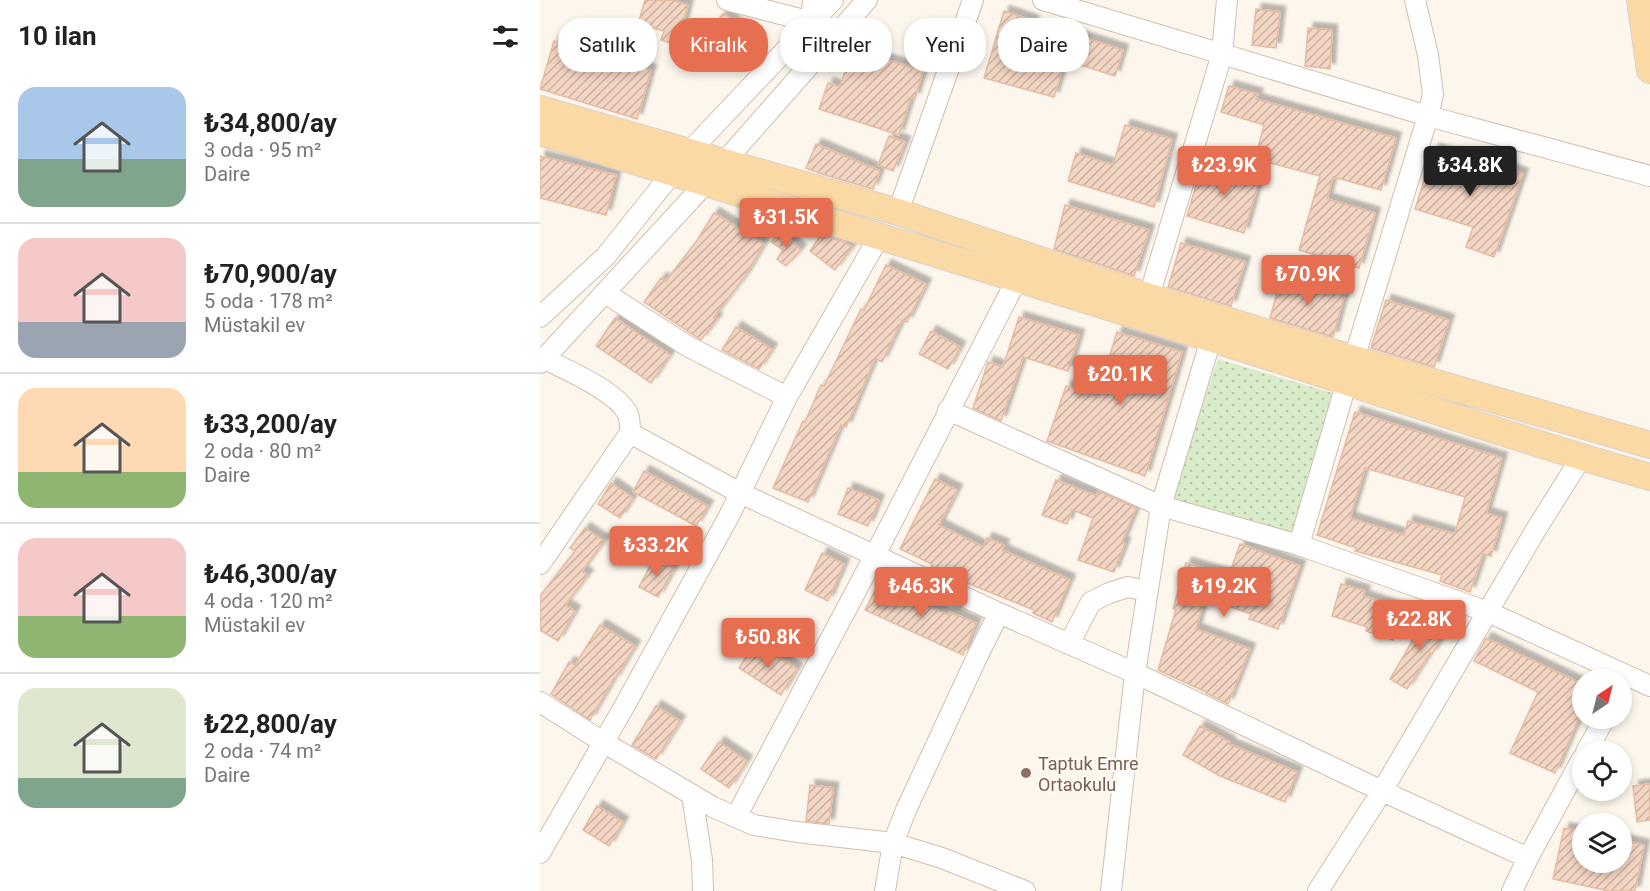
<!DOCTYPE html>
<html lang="tr">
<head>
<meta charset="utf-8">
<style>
  :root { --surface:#fff; --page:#f6f6f6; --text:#222; --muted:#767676; --line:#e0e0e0; --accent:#e76f51 }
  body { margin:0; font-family:Roboto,sans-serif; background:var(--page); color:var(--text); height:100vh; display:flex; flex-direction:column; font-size:22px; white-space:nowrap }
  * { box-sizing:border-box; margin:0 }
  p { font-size:20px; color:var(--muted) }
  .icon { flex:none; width:33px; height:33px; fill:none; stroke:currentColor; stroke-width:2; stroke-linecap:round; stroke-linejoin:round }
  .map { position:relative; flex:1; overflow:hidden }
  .side { display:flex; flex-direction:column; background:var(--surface); width:540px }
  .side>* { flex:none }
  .guide { position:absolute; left:18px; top:18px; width:570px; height:54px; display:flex; gap:12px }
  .needle { width:39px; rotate:35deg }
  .buttons { position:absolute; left:1032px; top:669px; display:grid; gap:12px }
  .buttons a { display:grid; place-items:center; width:60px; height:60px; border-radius:50%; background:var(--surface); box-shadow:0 3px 9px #0003; font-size:30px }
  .price { position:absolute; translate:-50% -51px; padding:0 14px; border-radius:6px; background:var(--accent); color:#fff; font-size:20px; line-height:39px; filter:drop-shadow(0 2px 3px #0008) }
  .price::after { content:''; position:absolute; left:50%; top:36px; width:18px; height:14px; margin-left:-9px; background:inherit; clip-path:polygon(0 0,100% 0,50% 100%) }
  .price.on { background:#222; color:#fff }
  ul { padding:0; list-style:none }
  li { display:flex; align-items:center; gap:18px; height:150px; padding:0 18px }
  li+li { border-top:2px solid var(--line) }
  li span { display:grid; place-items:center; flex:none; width:168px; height:120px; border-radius:18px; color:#555 }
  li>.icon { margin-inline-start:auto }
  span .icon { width:72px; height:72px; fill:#fffc; stroke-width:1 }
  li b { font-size:26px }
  h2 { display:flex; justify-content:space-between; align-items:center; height:72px; padding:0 18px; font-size:26px }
  .pill { padding:0 21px; border-radius:24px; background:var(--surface); box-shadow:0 3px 9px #0003; font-size:21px; line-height:54px }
  .pill.on { background:var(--accent); color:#fff }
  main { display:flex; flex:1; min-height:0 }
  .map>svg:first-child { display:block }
  .park { fill:url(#park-dots) }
  .building { fill:url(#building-hatch); stroke:#e6bba3; stroke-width:1.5; fill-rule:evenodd; filter:url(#shadow) }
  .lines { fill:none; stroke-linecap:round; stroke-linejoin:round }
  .minor-casing { stroke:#d1beb0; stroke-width:22 }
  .major-casing { stroke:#dad1cd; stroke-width:28 }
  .minor { stroke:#fff; stroke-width:20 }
  .major { stroke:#fbd9a5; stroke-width:26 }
  .education-dot { fill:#8d6e63; stroke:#fffaf3; stroke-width:2 }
  .labels { text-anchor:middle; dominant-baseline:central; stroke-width:4.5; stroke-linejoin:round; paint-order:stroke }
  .education-label { font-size:18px; fill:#785e54; stroke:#fffaf3; text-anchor:start }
</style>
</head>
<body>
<main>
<section class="side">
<h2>10 ilan<svg class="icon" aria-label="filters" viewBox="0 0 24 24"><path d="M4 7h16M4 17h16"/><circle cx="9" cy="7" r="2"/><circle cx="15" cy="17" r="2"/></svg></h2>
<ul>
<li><span style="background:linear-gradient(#a9c7e8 60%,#7fa58c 0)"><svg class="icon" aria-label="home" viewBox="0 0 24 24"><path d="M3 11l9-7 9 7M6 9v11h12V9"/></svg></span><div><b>₺34,800/ay</b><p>3 oda · 95 m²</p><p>Daire</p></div></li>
<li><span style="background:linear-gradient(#f6c9c9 70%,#9aa5b1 0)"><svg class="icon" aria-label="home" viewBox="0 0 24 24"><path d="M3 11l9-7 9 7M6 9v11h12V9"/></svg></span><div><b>₺70,900/ay</b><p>5 oda · 178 m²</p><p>Müstakil ev</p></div></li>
<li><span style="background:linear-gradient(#ffd9b3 70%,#8fb573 0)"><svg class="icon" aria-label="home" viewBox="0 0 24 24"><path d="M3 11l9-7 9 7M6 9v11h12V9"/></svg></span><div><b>₺33,200/ay</b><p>2 oda · 80 m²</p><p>Daire</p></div></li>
<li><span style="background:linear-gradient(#f6c9c9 65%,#8fb573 0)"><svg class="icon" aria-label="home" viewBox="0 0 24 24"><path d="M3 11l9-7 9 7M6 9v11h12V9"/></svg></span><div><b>₺46,300/ay</b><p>4 oda · 120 m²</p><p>Müstakil ev</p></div></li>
<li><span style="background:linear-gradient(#dfe7d0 75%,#7fa58c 0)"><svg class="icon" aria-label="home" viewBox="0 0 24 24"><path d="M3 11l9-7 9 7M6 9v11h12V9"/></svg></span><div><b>₺22,800/ay</b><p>2 oda · 74 m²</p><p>Daire</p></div></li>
</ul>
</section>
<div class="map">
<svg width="1110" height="891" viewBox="0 0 1110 891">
  <defs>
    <pattern id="park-dots" width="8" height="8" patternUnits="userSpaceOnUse" patternTransform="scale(1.5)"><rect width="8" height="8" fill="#d8ecc9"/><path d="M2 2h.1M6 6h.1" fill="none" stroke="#b4c2a5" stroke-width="1.8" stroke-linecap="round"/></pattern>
    <pattern id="building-hatch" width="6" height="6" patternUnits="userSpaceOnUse" patternTransform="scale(1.5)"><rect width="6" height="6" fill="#f3d5c3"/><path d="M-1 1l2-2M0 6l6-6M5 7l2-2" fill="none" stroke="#cab0a1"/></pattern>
    <filter id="shadow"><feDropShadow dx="5.5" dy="-5.5" stdDeviation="1.5" flood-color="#0004"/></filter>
  </defs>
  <rect width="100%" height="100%" fill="#fdf6ec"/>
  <!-- park -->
  <path class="park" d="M678 359 796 394 750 537 630 499Z"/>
  <!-- building -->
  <path class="building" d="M105 0H131L148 5 137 45 121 40 124 31 98 24Z
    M716 9 740 12 736 48 712 45Z
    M464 11 494 21 481 58 522 70 514 97 444 78Z
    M184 13 210 35 182 70 155 48Z
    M768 28 792 30 790 69 765 66Z
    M529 33 583 50 575 76 521 59Z
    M14 41 111 70 97 119 0 89Z
    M312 49 383 71 375 98 371 97 359 135 279 109 288 83 300 87Z
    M689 86 718 94 716 99 856 138 841 190 793 177 787 199 835 213 819 268 759 250 780 176 715 159 724 125 681 112Z
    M585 125 632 139 614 207 528 181 536 153 573 165Z
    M349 136 365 142 353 171 338 165Z
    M276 144 340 171 333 189 282 174 266 168Z
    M894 149 954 167 955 164 983 174 954 257 926 247 933 227 875 209Z
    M0 156 76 175 66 215 0 198Z
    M663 161 720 177 704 233 647 216Z
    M525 205 609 230 594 276 514 249Z
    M174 213 224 244 205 276 174 317 177 319 161 340 104 302 121 278 126 281 156 242Z
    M241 232 261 250 246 266 237 259 243 250 231 242Z
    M281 235 304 242 312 247 295 270 270 251Z
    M641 243 705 262 691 306 628 287Z
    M346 265 386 284 367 322 362 320 342 362 335 358 306 427 301 425 268 502 233 488 263 421 265 422 281 385 284 386 321 309 324 310Z
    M742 274 805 293 793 337 730 318Z
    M846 300 909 320 894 367 831 348Z
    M479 317 539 335 528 371 483 357 461 421 433 408 448 362 463 367Z
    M75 318 130 355 111 383 56 346Z
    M196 327 232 349 219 369 182 350Z
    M391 331 420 347 408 369 379 354Z
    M577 332 642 352 605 476 507 441 526 386 557 396Z
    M815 412 962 458 946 513 962 518 951 556 943 554 930 592 900 581 902 575 815 551 816 548 777 535ZM825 468 925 497 915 534 868 521 864 535 810 518Z
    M104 471 168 506 156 526 93 492Z
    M395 479 417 490 399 525 443 547 447 538 464 545 462 550 530 580 512 622 493 613 494 610 412 577 391 566 392 564 360 549Z
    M516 480 557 496 558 491 596 508 582 542 585 543 574 572 538 560 553 518 532 510 527 524 502 515Z
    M71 483 93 498 80 518 58 504Z
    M308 488 339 500 328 526 298 514Z
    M45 528 64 541 42 571 48 575 25 605 35 611 18 641 0 630V596L35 551 30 548Z
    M700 544 760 566 738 629 709 619 711 614 665 598 656 629 710 649 688 704 666 693V692L618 670 636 609H633L646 563 689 575Z
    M282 553 304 564 288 601 265 590Z
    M115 557 134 568 118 597 99 587Z
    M340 581 362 592 361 594 408 615 409 612 436 623 423 655 325 610Z
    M801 584 825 591 823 596 863 609 853 640 826 631 827 627 792 616Z
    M888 614 908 626 892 654 890 653 867 689 850 679Z
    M60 625 95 646 75 679 74 678 50 720 11 694 29 662 35 665Z
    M946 638 1042 684V711L1015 773 970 753 998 692 934 661Z
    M215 643 257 669 241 695 199 668Z
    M116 706 140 721 116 759 92 745Z
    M660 726 690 742 689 744 757 772 745 802 680 776 643 755Z
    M179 742 207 761 189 788 161 769Z
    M1110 784V820L1097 822 1093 786Z
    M270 785 293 788 289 824 266 821Z
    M57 806 83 822 69 846 43 830Z
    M1024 828 1042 832V862H1082V840L1104 845 1095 891H1069L1013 879Z"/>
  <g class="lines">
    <defs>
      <path id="minor" d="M187 0 271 22 273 0
        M503 0 888 116 1110 176
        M358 212 433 0
        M65 293 149 347 247 397
        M605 310 682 54 687 0
        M0 317 65 257 149 152 293 0
        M814 359 888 116 893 94 888 55 875 0
        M0 363 164 185 327 0
        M408 410 621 506 759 545 948 612 1110 686
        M90 433 200 493 459 613 595 673 842 791 988 858
        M759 545 807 381
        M0 564 90 433C90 427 90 419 88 414 75 390 28 371 5 359
        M529 644 551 602 569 593 588 587 608 591
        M0 702 63 742 173 807 214 825 257 832 353 843 402 858 485 891
        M1046 752 1065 718
        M152 795 162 860 163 891
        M196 817 335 555 477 279
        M0 853 85 705 189 516 247 397 339 237
        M345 891 353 843 366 810 437 657 459 613
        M571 891 595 673 621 506 671 339
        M778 891 842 791 997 528 1041 458
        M972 891 988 858 1042 759"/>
      <path id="major" d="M1100 0 1110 70
        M0 109 358 212 610 297 814 359 1110 445
        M0 132C225 203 451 270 676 340 820 385 964 436 1110 477"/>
    </defs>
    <!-- minor casing -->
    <use href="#minor" class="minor-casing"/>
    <!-- major casing -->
    <use href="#major" class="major-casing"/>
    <!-- minor -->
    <use href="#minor" class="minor"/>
    <!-- major -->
    <use href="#major" class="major"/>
  </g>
  <!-- markers -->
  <circle class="education-dot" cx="486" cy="773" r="6"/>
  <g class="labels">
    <!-- education labels -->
    <g class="education-label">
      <text x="498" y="763">Taptuk Emre<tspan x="498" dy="21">Ortaokulu</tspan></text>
    </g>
  </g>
</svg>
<div class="buttons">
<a><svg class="needle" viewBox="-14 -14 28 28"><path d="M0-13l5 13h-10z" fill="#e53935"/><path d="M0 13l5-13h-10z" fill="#767676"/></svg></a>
<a><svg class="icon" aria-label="locate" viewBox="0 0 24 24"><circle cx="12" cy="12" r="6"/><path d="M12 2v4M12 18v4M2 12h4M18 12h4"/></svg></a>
<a><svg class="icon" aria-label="layers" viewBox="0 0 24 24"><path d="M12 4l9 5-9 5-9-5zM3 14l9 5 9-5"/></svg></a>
</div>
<b class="price" style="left:684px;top:197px">₺23.9K</b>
<b class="price on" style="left:930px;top:197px">₺34.8K</b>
<b class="price" style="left:246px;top:249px">₺31.5K</b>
<b class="price" style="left:768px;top:306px">₺70.9K</b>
<b class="price" style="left:580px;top:406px">₺20.1K</b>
<b class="price" style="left:116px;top:577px">₺33.2K</b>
<b class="price" style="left:381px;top:618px">₺46.3K</b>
<b class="price" style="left:684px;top:618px">₺19.2K</b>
<b class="price" style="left:879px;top:651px">₺22.8K</b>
<b class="price" style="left:228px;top:669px">₺50.8K</b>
<div class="guide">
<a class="pill">Satılık</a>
<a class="pill on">Kiralık</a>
<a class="pill">Filtreler</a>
<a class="pill">Yeni</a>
<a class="pill">Daire</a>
</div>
</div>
</main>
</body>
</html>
